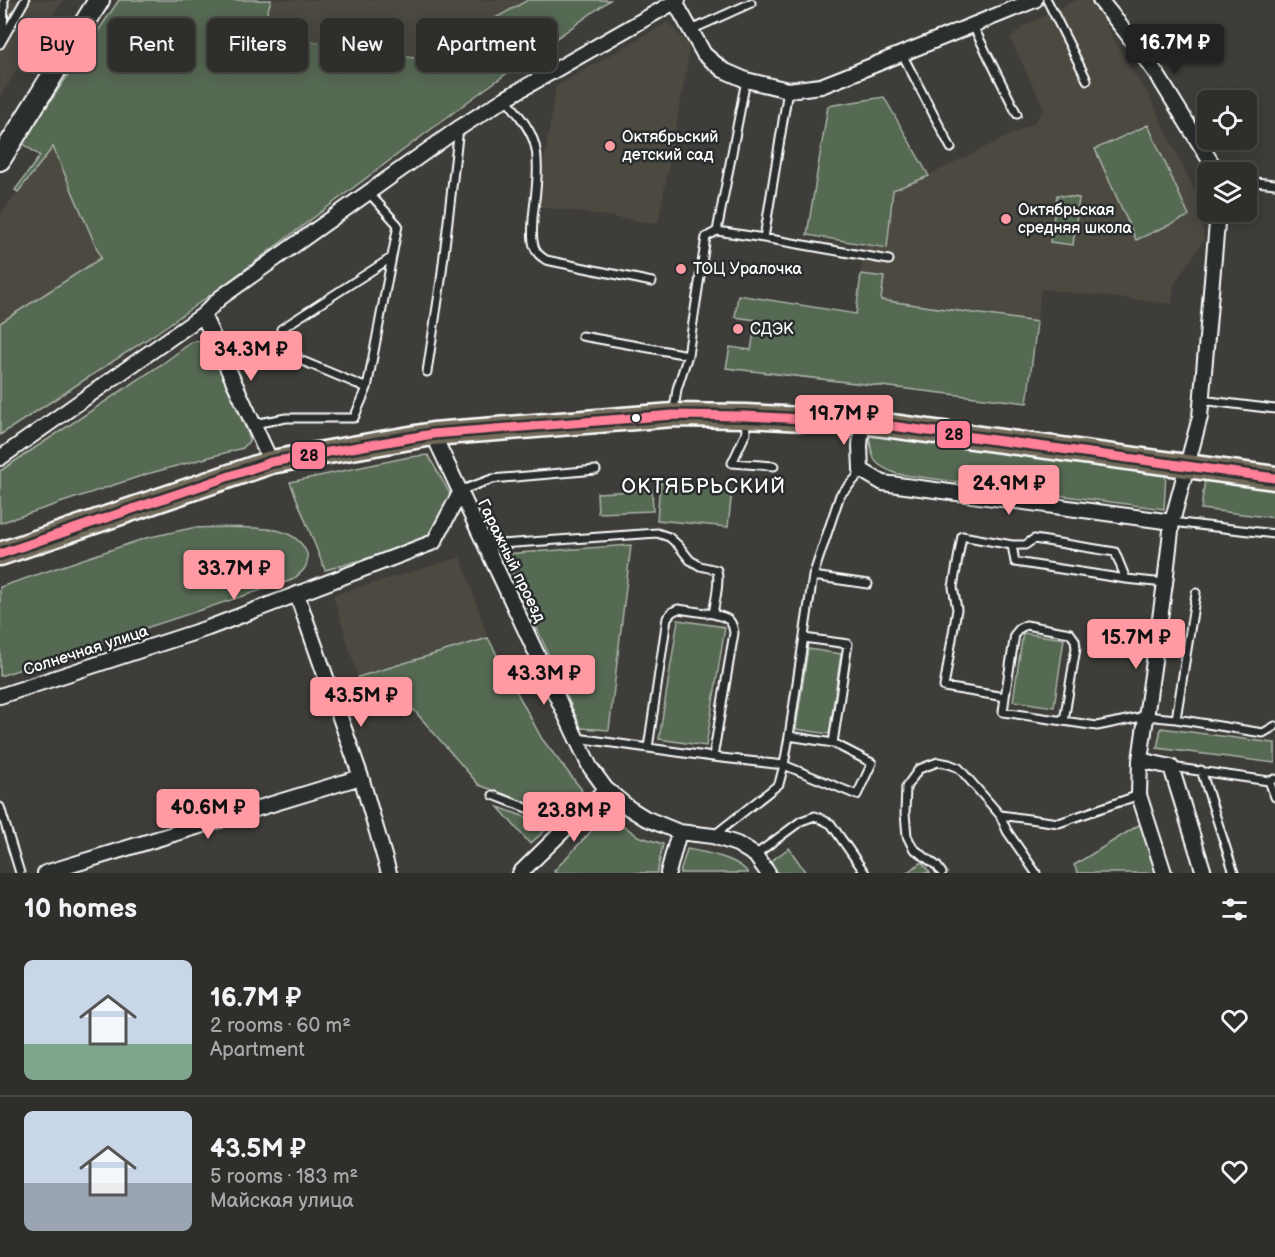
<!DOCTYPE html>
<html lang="en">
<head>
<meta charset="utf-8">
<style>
  :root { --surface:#2e2e2b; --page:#3a3a37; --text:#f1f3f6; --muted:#a7a8a9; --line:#494a47; --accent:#ff9aa2 }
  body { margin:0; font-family:"Balsamiq Sans",sans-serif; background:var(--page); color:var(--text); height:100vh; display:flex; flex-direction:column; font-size:22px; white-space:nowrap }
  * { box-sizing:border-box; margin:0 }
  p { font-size:20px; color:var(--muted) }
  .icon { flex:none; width:33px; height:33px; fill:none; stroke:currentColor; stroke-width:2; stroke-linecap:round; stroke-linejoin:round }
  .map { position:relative; height:873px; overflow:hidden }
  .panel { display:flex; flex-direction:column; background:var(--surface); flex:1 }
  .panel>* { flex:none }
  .banner { position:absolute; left:18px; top:18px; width:600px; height:54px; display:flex; gap:12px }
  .controls { position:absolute; left:1197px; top:90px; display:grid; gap:12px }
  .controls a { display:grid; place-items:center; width:60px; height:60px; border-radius:9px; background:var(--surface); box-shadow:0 3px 15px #0003,0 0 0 2px var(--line); font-size:30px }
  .price { position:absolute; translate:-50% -51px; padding:0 14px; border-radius:6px; background:var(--accent); color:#111; font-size:20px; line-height:39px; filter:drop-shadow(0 2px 3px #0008) }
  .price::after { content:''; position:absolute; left:50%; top:36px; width:18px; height:14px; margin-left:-9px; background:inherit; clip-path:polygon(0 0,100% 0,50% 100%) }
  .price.on { background:#222; color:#fff }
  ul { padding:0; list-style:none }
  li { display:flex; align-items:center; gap:18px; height:150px; padding:0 24px }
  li+li { border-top:2px solid var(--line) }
  li span { display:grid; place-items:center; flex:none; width:168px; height:120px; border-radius:9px; color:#555 }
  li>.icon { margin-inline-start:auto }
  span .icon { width:72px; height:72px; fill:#fffc; stroke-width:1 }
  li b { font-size:26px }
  h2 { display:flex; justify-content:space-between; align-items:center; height:72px; padding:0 24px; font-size:26px }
  .chip { padding:0 21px; border-radius:9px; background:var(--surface); box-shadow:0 3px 15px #0003,0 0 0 2px var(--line); font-size:21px; line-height:54px }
  .chip.on { background:var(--accent); color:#111 }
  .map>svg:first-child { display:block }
  .built { fill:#4c4841 }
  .green { fill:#566953; stroke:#aab4a9; stroke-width:1.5 }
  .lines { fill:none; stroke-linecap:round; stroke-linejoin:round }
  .lane-casing { stroke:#fff; stroke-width:11 }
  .street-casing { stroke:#fff; stroke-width:18 }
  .secondary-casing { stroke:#fff; stroke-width:24 }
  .primary-casing { stroke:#fff; stroke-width:27 }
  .lane { stroke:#2a2d2e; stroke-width:7 }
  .street { stroke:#2a2d2e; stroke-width:14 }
  .secondary { stroke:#2a2d2e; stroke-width:20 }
  .primary { stroke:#726b5a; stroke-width:22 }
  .bus-1-casing { stroke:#2a2d2e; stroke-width:14 }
  .bus-1 { stroke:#ff8098; stroke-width:9 }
  .poi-dot { fill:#ff9aa2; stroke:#2a2d2e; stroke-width:2 }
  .bus-dot { fill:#fff; stroke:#2a2d2e; stroke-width:2 }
  .labels { text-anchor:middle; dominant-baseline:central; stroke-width:5; stroke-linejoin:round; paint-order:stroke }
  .poi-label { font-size:16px; fill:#fff; stroke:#2a2d2e; text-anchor:start }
  .street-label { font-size:16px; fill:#fff; stroke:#2a2d2e }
  .quarter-label { font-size:20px; letter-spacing:1.5px; fill:#fff; stroke:#2a2d2e }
  .line-badge { stroke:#2a2d2e; stroke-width:2 }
  .pale-badge-label { font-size:16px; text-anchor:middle; font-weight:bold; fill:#111 }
</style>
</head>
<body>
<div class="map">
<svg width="1275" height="873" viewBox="0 0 1275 873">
  <rect width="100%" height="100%" fill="#3e3d39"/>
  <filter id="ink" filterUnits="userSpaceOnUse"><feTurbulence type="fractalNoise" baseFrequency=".0167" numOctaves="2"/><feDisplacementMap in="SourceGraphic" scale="12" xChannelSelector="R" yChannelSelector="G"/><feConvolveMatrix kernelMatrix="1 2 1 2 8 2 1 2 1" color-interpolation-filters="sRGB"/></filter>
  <g filter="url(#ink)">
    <!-- built -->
    <path class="built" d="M0 0H63L0 97Z
      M271 0H528L421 59 261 33Z
      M1076 0H1085L1094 2 1129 67 1149 95 1200 202 1204 240 1174 284 1172 304 1041 289 1027 403 726 368 730 347 751 350 756 320 735 317 738 295 856 314 864 245 807 235 828 106 884 97 929 175 1034 123 1044 108 1010 39 1022 27Z
      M668 22 689 46 686 73 658 224 537 206 556 86Z
      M53 146 101 258 0 323V215Z
      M461 557 488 638 358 677 333 595Z"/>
    <!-- green -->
    <path class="green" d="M119 0H271L261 33 421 59 528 0H610L474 97 216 291 155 334 0 435V323L101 258 53 147 18 192 15 190 40 156 22 143Z
      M884 97 929 176 893 190 887 248 807 235 828 106Z
      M1148 125 1189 216 1136 240 1095 149Z
      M1057 195 1079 198 1073 245 1050 242Z
      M861 274 884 277 881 300 1037 322 1027 403 726 368 730 347 751 350 756 320 735 317 738 295 856 314Z
      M199 341 208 344 249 436V441L243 448 147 474 0 523V471L162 364 192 342Z
      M869 435 1166 474 1164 509 897 474C872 464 873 461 869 435Z
      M428 455 454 501 424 543 325 570 290 482 409 457Z
      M1205 479 1275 489V518L1201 509Z
      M660 483 732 490 728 527 657 520Z
      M652 490 653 511 598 513 597 493Z
      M192 528C213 527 235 527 257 528 264 529 273 529 280 531 292 534 303 542 307 554 310 567 301 573 292 580L0 676V587L146 538Z
      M631 545 609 730 581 728 504 554Z
      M678 620 725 627 706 746 659 739Z
      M1023 633 1064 639 1054 707 1013 701Z
      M488 638 542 739 582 790 558 814 479 785 413 709 389 710 366 700 358 677Z
      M808 649 841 654 829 734 796 729Z
      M1161 728 1273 743H1275V763L1157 748Z
      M498 807 550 826 530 844Z
      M607 814 638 836 663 844 657 873H555L554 871Z
      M1147 820 1163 873H1078L1074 865Z
      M789 848 806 873H778L771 861Z
      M687 849C704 852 738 858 748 873H680Z
      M922 862 930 873H906Z"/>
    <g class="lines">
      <defs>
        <path id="lane" d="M1047 0 1087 80
          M972 24 1017 114
          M691 30 751 3
          M3 36 4 0
          M0 44 25 0
          M902 54 951 148
          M506 98C516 112 529 126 534 142 541 162 535 197 533 218 533 227 531 236 534 246 536 253 540 256 546 260L652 282
          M1246 181 1275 184
          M368 192 398 225 367 388 300 360 281 329 391 258
          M717 231 764 238 889 260
          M764 238 788 90
          M582 336 688 355
          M427 372 441 280 459 128
          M1201 400 1275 409
          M674 410 677 389 688 355 706 237 717 231 746 80
          M745 418 746 433 732 463 774 466
          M253 424 286 418H354L367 388
          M459 491 492 479 596 470
          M1172 522 1275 534
          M486 545 657 533 669 537 678 545 690 560 700 566 717 570C720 583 715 601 713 614 726 618 732 617 734 633L713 757 784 765 857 795 872 763 833 743 848 644 804 638
          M1012 545H1025L1034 539 1115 552 1126 579
          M813 576 868 584
          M1165 583 1126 579 1015 562 1012 545 962 536 953 587 957 609 944 687 1005 697 1003 712 1097 726 1146 716 1176 719 1263 733 1275 726
          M1005 697 1015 634 1020 628 1026 625 1070 633 1075 640 1076 648 1064 721
          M1176 719 1196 593
          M789 736 833 743
          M577 738 713 757
          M648 748 667 618 672 612 678 609 713 614
          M1171 767 1269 781 1275 779
          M1201 770 1234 873
          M1269 781 1275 797
          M493 795 570 825
          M0 807 20 873
          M713 836 779 784 784 765 789 736 813 576 840 495 855 479 861 470
          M755 855 801 821 815 816 831 824 865 873
          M942 873 937 866 913 848 907 836 905 813 906 787 919 769 938 762 949 764 959 768 1000 815
          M1036 873 1007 831 1000 815 1059 823 1139 795"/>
        <path id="street" d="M1100 0 1125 31 1158 76 1217 172
          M675 2 704 54 723 70 746 80 788 90 821 86 844 77 1035 0
          M203 315 271 462
          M862 422 860 446 861 470 883 483 1172 522
          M433 434 590 767 606 789 629 808 645 818 679 832 713 836 737 844 755 855 768 873
          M0 458 203 315 220 298 459 128 506 98 678 0
          M297 595 361 777 389 873
          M0 696 208 628 434 542 460 493
          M1140 760 1171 767 1204 873
          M45 873 361 777
          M520 873 606 789
          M668 873 679 832
          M1164 873 1139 795 1140 760 1165 583 1172 522 1200 417 1218 212"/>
        <path id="secondary" d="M0 160 99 0"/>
        <path id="primary" d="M0 554 271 462 433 434 673 415 745 416 862 422 1275 478"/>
      </defs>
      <!-- lane casing -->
      <use href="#lane" class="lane-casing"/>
      <!-- street casing -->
      <use href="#street" class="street-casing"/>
      <!-- secondary casing -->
      <use href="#secondary" class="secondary-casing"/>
      <!-- primary casing -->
      <use href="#primary" class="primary-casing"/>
      <!-- lane -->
      <use href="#lane" class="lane"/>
      <!-- street -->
      <use href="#street" class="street"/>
      <!-- secondary -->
      <use href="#secondary" class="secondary"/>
      <!-- primary -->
      <use href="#primary" class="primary"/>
      <defs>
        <path id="bus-1" d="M0 554 271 462 433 434 673 415 745 416 862 422 1275 478"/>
      </defs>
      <!-- bus-1 casing -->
      <use href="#bus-1" class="bus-1-casing"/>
      <!-- bus-1 -->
      <use href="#bus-1" class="bus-1"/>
    </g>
  </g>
  <!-- markers -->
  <g class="poi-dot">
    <circle cx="610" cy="146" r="6"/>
    <circle cx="1006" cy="219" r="6"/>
    <circle cx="681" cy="269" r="6"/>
    <circle cx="738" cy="329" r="6"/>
  </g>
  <circle class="bus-dot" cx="636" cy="418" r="5"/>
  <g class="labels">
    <!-- poi labels -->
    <g class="poi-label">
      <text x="622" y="137">Октябрьский<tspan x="622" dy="18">детский сад</tspan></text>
      <text x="1018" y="210">Октябрьская<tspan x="1018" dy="18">средняя школа</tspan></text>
      <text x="693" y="269">ТОЦ Уралочка</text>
      <text x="750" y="329">СДЭК</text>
    </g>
    <!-- street labels -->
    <g class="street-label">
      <text transform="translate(511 561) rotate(64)">Гаражный проезд</text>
      <text transform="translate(86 651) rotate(-18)">Солнечная улица</text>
    </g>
    <!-- quarter labels -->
    <g class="quarter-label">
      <text x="704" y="487">ОКТЯБРЬСКИЙ</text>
    </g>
  </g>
  <g class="line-badge">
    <rect x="936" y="420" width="35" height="29" rx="6" fill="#ff8098"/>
    <rect x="291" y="441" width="35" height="29" rx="6" fill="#ff8098"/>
  </g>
  <g class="pale-badge-label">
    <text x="954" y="440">28</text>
    <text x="309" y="461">28</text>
  </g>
</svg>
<div class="controls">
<a><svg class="icon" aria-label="locate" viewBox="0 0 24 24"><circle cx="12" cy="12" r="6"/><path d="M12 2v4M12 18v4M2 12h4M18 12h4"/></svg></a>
<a><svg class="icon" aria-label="layers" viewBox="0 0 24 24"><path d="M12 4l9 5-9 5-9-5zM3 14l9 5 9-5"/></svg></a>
</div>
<b class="price on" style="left:1175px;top:75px">16.7M ₽</b>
<b class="price" style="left:251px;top:382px">34.3M ₽</b>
<b class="price" style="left:844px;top:446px">19.7M ₽</b>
<b class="price" style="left:1009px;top:516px">24.9M ₽</b>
<b class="price" style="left:234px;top:601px">33.7M ₽</b>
<b class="price" style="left:1136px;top:670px">15.7M ₽</b>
<b class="price" style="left:544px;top:706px">43.3M ₽</b>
<b class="price" style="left:361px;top:728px">43.5M ₽</b>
<b class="price" style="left:208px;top:840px">40.6M ₽</b>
<b class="price" style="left:574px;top:843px">23.8M ₽</b>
<div class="banner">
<a class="chip on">Buy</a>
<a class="chip">Rent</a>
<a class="chip">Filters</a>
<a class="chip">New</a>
<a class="chip">Apartment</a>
</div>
</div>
<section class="panel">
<h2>10 homes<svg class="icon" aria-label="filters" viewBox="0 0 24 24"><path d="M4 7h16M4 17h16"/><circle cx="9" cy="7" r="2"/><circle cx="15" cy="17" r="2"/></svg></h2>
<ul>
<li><span style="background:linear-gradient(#c9d6e8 70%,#7fa58c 0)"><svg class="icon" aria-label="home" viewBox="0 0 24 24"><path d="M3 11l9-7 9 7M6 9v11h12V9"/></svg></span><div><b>16.7M ₽</b><p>2 rooms · 60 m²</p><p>Apartment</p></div><svg class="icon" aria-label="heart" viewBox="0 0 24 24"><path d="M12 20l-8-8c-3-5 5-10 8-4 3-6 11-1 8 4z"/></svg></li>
<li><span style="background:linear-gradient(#c9d6e8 60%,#9aa5b1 0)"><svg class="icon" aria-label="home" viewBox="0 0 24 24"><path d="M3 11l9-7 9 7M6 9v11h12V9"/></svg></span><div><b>43.5M ₽</b><p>5 rooms · 183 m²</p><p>Майская улица</p></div><svg class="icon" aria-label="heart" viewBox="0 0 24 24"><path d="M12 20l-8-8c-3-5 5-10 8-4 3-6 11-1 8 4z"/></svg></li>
</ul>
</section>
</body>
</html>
